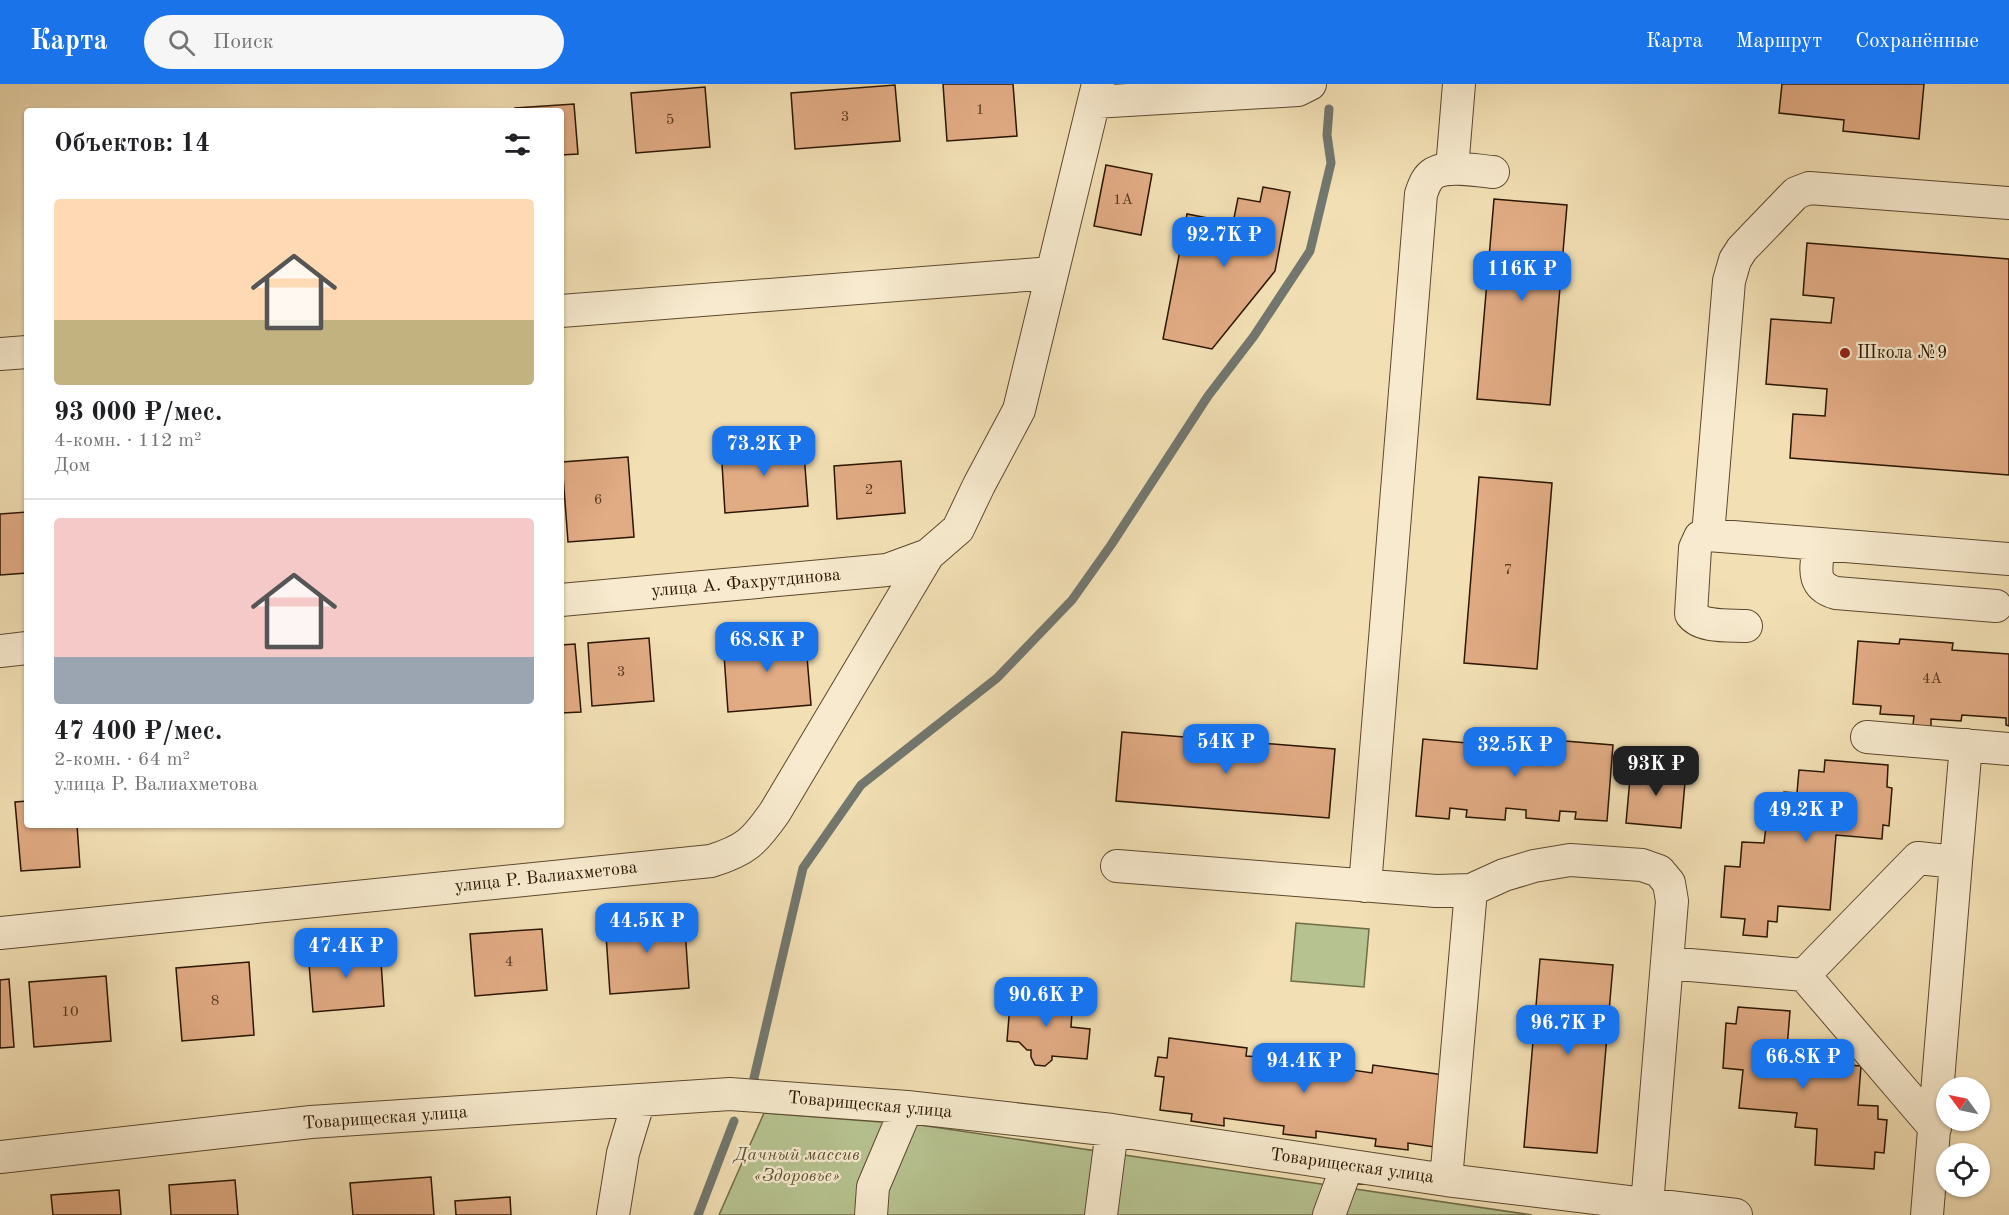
<!DOCTYPE html>
<html lang="ru">
<head>
<meta charset="utf-8">
<style>
  :root { --surface:#fff; --page:#f6f6f6; --text:#202124; --muted:#757577; --line:#e0e0e0; --accent:#1a73e8 }
  body { margin:0; font-family:"Old Standard TT",serif; background:var(--page); color:var(--text); height:100vh; display:flex; flex-direction:column; font-size:22px; white-space:nowrap }
  * { box-sizing:border-box; margin:0 }
  p { font-size:20px; color:var(--muted) }
  .icon { flex:none; width:33px; height:33px; fill:none; stroke:currentColor; stroke-width:2; stroke-linecap:round; stroke-linejoin:round }
  .map { position:relative; flex:1; overflow:hidden }
  .panel { position:absolute; left:24px; top:24px; width:540px; height:720px; display:flex; flex-direction:column; background:var(--surface); border-radius:6px; box-shadow:0 2px 4px #0004 }
  .panel>* { flex:none }
  .needle { width:39px; rotate:303deg }
  .fabs { position:absolute; left:1936px; top:993px; display:grid; gap:12px }
  .fabs a { display:grid; place-items:center; width:54px; height:54px; border-radius:50%; background:var(--surface); box-shadow:0 2px 4px #0004; font-size:30px }
  .price { position:absolute; translate:-50% -51px; padding:0 14px; border-radius:12px; background:var(--accent); color:#fff; font-size:20px; line-height:39px; filter:drop-shadow(0 2px 3px #0008) }
  .price::after { content:''; position:absolute; left:50%; top:36px; width:18px; height:14px; margin-left:-9px; background:inherit; clip-path:polygon(0 0,100% 0,50% 100%) }
  .price.current { background:#222; color:#fff }
  ul { padding:0; list-style:none }
  li { display:grid; align-content:center; gap:12px; height:318px; padding:0 30px }
  li+li { border-top:2px solid var(--line) }
  li span { display:grid; place-items:center; height:186px; border-radius:6px; color:#555 }
  li>.icon { margin-inline-start:auto }
  span .icon { width:108px; height:108px; fill:#fffc; stroke-width:1 }
  li b { font-size:26px }
  h2 { display:flex; justify-content:space-between; align-items:center; height:72px; padding:0 30px; font-size:26px }
  header { display:flex; align-items:center; gap:36px; box-sizing:border-box; height:84px; padding:0 30px; background:var(--accent); color:#fff }
  header strong { font-size:28px }
  nav { display:flex; gap:33px; margin-inline-start:auto; font-size:21px }
  .search { width:420px; height:54px; background:var(--page); display:flex; align-items:center; gap:15px; box-sizing:border-box; padding:0 21px; border-radius:33px; color:var(--muted); font-size:22px }
  .map>svg:first-child { display:block }
  .green { fill:#b6c290; stroke:#706c48; stroke-width:1.5 }
  .lines { fill:none; stroke-linecap:round; stroke-linejoin:round }
  .stream { stroke:#72776f; stroke-width:9 }
  .building { fill:#e1ab84; stroke:#2b1500; stroke-width:1.5 }
  .minor-casing { stroke:#5d482d; stroke-width:34 }
  .minor { stroke:#f7eace; stroke-width:32 }
  .poi-dot { fill:#8f2418; stroke:#f7eace; stroke-width:2 }
  .labels { text-anchor:middle; dominant-baseline:central; stroke-width:4.5; stroke-linejoin:round; paint-order:stroke }
  .number-label { font-size:15px; fill:#583a21 }
  .poi-label { font-size:18px; fill:#2b1500; stroke:#f7eace; text-anchor:start }
  .street-label { font-size:18px; fill:#2b1500; stroke:#f7eace }
  .park-label { font-size:18px; font-style:italic; fill:#5c5232; stroke:#f7eace }
</style>
</head>
<body>
<header>
<strong>Карта</strong>
<div class="search"><svg class="icon" aria-label="search" viewBox="0 0 24 24"><circle cx="10" cy="10" r="6"/><path d="M15 15l6 6"/></svg>Поиск</div>
<nav><a>Карта</a><a>Маршрут</a><a>Сохранённые</a></nav>
</header>
<div class="map">
<svg width="2009" height="1131" viewBox="0 0 2009 1131">
  <rect width="100%" height="100%" fill="#f2dfb4"/>
  <filter id="stains"><feTurbulence type="fractalNoise" baseFrequency=".00333" numOctaves="4"/><feColorMatrix values="0 0 0 0 .2 0 0 0 0 .09 0 0 0 0 .02 0 0 0 .5 -.17"/></filter>
  <radialGradient id="worn" r=".72"><stop offset=".6" stop-color="#630" stop-opacity="0"/><stop offset="1" stop-color="#630" stop-opacity=".3"/></radialGradient>
  <!-- green -->
  <path class="green" d="M1296 839 1369 845 1364 903 1291 897Z
    M764 1029 920 1041 1532 1131H719Z"/>
  <g class="lines">
    <!-- stream -->
    <path class="stream" d="M754 994 803 784 861 701 997 594 1072 516 1111 461 1208 312 1254 252 1310 167 1331 79 1327 51 1329 25
      M698 1131 734 1037"/>
  </g>
  <!-- building -->
  <path class="building" d="M943 0H1013L1017 52 947 57Z
    M1781 0H1924L1919 55 1843 47 1844 36 1779 29 1782 0Z
    M895 1 900 57 795 65 791 9Z
    M705 3 710 63 636 69 631 9Z
    M574 20 578 70 561 71V27H515V24Z
    M1106 81 1152 90 1141 151 1094 142Z
    M1263 103 1290 108 1275 187 1212 265 1163 255 1187 130 1233 139 1238 114 1260 118Z
    M1494 115 1567 121 1550 321 1477 315Z
    M1807 159 2009 175V391L1790 374 1793 330 1825 332 1827 305 1766 300 1771 235 1831 239 1834 214 1803 211Z
    M803 356 808 422 725 429 721 363Z
    M628 373 634 453 568 458 562 378Z
    M901 377 905 429 837 435 834 382Z
    M1479 393 1552 399 1537 585 1464 579Z
    M27 428V489L0 491V430Z
    M805 549 811 621 728 628 723 556Z
    M649 554 654 617 592 622 588 559Z
    M1900 555 1953 559 1952 566 2009 570V642L2006 641V634L1962 631 1961 637 1931 635V643L1913 641 1914 632 1880 630 1881 622 1853 620 1858 557 1899 560Z
    M575 560 581 628 561 629V561Z
    M1122 648 1335 665 1329 734 1116 717Z
    M1468 649 1504 652 1503 657 1528 658V651L1565 654V657L1613 661 1607 737 1575 735 1576 728 1560 727 1559 737 1526 734V726L1506 724 1505 736 1466 733 1467 726 1450 724 1449 735 1416 732 1423 655 1467 659Z
    M1825 676 1888 681 1887 703 1892 704 1889 742 1883 741 1882 755 1836 751 1830 826 1778 822 1777 838 1768 837 1767 853 1743 851 1745 835 1721 833 1725 782 1740 783 1742 758 1764 759 1766 743 1781 744 1784 708 1797 709 1799 686 1824 688Z
    M1631 683 1686 687 1681 744 1626 739Z
    M27 717V741H77L80 783 21 787 15 718Z
    M684 830 689 904 610 910 605 836Z
    M542 845 547 906 475 912 470 850Z
    M380 863 384 922 313 928 308 868Z
    M1540 875 1613 881 1597 1069 1524 1063Z
    M249 878 254 951 182 957 176 884Z
    M106 892 111 957 34 963 29 898Z
    M9 895 14 963 0 964V896Z
    M1011 908 1073 914 1071 943 1090 945 1087 975 1052 972V976L1045 982 1035 981 1031 973V966H1027L1019 958 1007 957Z
    M1738 923 1790 927 1786 976 1861 982 1858 1021 1878 1022V1035L1887 1036 1884 1069 1875 1068 1874 1085 1815 1081 1817 1045 1795 1043 1797 1029 1739 1024 1743 986 1723 984 1726 939 1736 940Z
    M1169 954 1247 964 1246 972 1260 973 1261 966 1340 977 1338 984 1372 989 1373 981 1451 992 1441 1064 1408 1059V1066L1375 1062 1376 1055 1316 1047V1054L1283 1050 1284 1042 1224 1034V1042L1191 1037 1192 1030 1160 1026 1164 993 1155 992 1158 973 1167 974Z
    M431 1093 434 1131H353L350 1099Z
    M235 1096 238 1131H171L169 1101Z
    M119 1106 121 1131H53L51 1111Z
    M510 1113 511 1131H456L455 1117Z"/>
  <g class="lines">
    <defs>
      <path id="minor" d="M1094 18 1298 6 1310 0
        M1452 85 1459 0
        M561 227 1052 189
        M0 270 27 268
        M1708 451 1729 197 1735 176 1742 165 1796 109 1809 104 2009 119
        M1819 460C1817 482 1809 501 1836 509L1996 522
        M561 516 887 486 928 471
        M1746 542C1730 541 1701 544 1691 530L1695 464 1700 453 1708 451 2009 475
        M0 567 27 564
        M1867 653 2009 665
        M1956 778 1966 661
        M1117 782 1436 807 1471 806 1504 791 1534 782 1570 776 1642 781 1659 787 1669 799 1672 817 1647 1121
        M1365 802 1421 110C1424 102 1426 94 1434 89 1450 80 1476 87 1493 88
        M0 849 711 777C746 766 754 758 775 728L928 471 958 445 979 401 1019 326 1098 0
        M1667 879 1804 891 1935 1044
        M1804 891 1918 774 1956 778 1927 1131
        M0 1073 311 1038 730 1010 907 1023 1112 1046 1446 1096 1736 1131
        M1446 1096 1471 806
        M613 1131 623 1069 639 1016
        M871 1131 873 1103 907 1023
        M1101 1131 1112 1046
        M1329 1131 1347 1082"/>
    </defs>
    <!-- minor casing -->
    <use href="#minor" class="minor-casing"/>
    <!-- minor -->
    <use href="#minor" class="minor"/>
  </g>
  <!-- markers -->
  <circle class="poi-dot" cx="1845" cy="269" r="6"/>
  <g class="labels">
    <!-- number labels -->
    <g class="number-label">
      <text x="980" y="26">1</text>
      <text x="845" y="33">3</text>
      <text x="670" y="36">5</text>
      <text x="1123" y="116">1А</text>
      <text x="869" y="406">2</text>
      <text x="598" y="416">6</text>
      <text x="1508" y="486">7</text>
      <text x="621" y="588">3</text>
      <text x="1932" y="595">4А</text>
      <text x="509" y="878">4</text>
      <text x="215" y="917">8</text>
      <text x="70" y="928">10</text>
    </g>
    <!-- poi labels -->
    <g class="poi-label">
      <text x="1857" y="269">Школа №9</text>
    </g>
    <!-- street labels -->
    <g class="street-label">
      <text transform="translate(746 499) rotate(-5)">улица А. Фахрутдинова</text>
      <text transform="translate(546 793) rotate(-6)">улица Р. Валиахметова</text>
      <text transform="translate(870 1021) rotate(5)">Товарищеская улица</text>
      <text transform="translate(385 1034) rotate(-4)">Товарищеская улица</text>
      <text transform="translate(1352 1082) rotate(8)">Товарищеская улица</text>
    </g>
    <!-- park labels -->
    <g class="park-label">
      <text x="797" y="1071">Дачный массив<tspan x="797" dy="21">«Здоровье»</tspan></text>
    </g>
  </g>
  <rect width="100%" height="100%" filter="url(#stains)"/>
  <rect width="100%" height="100%" fill="url(#worn)"/>
</svg>
<div class="fabs">
<a><svg class="needle" viewBox="-14 -14 28 28"><path d="M0-13l5 13h-10z" fill="#e53935"/><path d="M0 13l5-13h-10z" fill="#757577"/></svg></a>
<a><svg class="icon" aria-label="locate" viewBox="0 0 24 24"><circle cx="12" cy="12" r="6"/><path d="M12 2v4M12 18v4M2 12h4M18 12h4"/></svg></a>
</div>
<b class="price" style="left:1224px;top:184px">92.7K ₽</b>
<b class="price" style="left:1522px;top:218px">116K ₽</b>
<b class="price" style="left:764px;top:393px">73.2K ₽</b>
<b class="price" style="left:767px;top:589px">68.8K ₽</b>
<b class="price" style="left:1226px;top:691px">54K ₽</b>
<b class="price" style="left:1515px;top:694px">32.5K ₽</b>
<b class="price current" style="left:1656px;top:713px">93K ₽</b>
<b class="price" style="left:1806px;top:759px">49.2K ₽</b>
<b class="price" style="left:647px;top:870px">44.5K ₽</b>
<b class="price" style="left:346px;top:895px">47.4K ₽</b>
<b class="price" style="left:1046px;top:944px">90.6K ₽</b>
<b class="price" style="left:1568px;top:972px">96.7K ₽</b>
<b class="price" style="left:1803px;top:1006px">66.8K ₽</b>
<b class="price" style="left:1304px;top:1010px">94.4K ₽</b>
<section class="panel">
<h2>Объектов: 14<svg class="icon" aria-label="filters" viewBox="0 0 24 24"><path d="M4 7h16M4 17h16"/><circle cx="9" cy="7" r="2"/><circle cx="15" cy="17" r="2"/></svg></h2>
<ul>
<li><span style="background:linear-gradient(#ffd9b3 65%,#c2b280 0)"><svg class="icon" aria-label="home" viewBox="0 0 24 24"><path d="M3 11l9-7 9 7M6 9v11h12V9"/></svg></span><div><b>93 000 ₽/мес.</b><p>4-комн. · 112 m²</p><p>Дом</p></div></li>
<li><span style="background:linear-gradient(#f6c9c9 75%,#9aa5b1 0)"><svg class="icon" aria-label="home" viewBox="0 0 24 24"><path d="M3 11l9-7 9 7M6 9v11h12V9"/></svg></span><div><b>47 400 ₽/мес.</b><p>2-комн. · 64 m²</p><p>улица Р. Валиахметова</p></div></li>
</ul>
</section>
</div>
</body>
</html>
